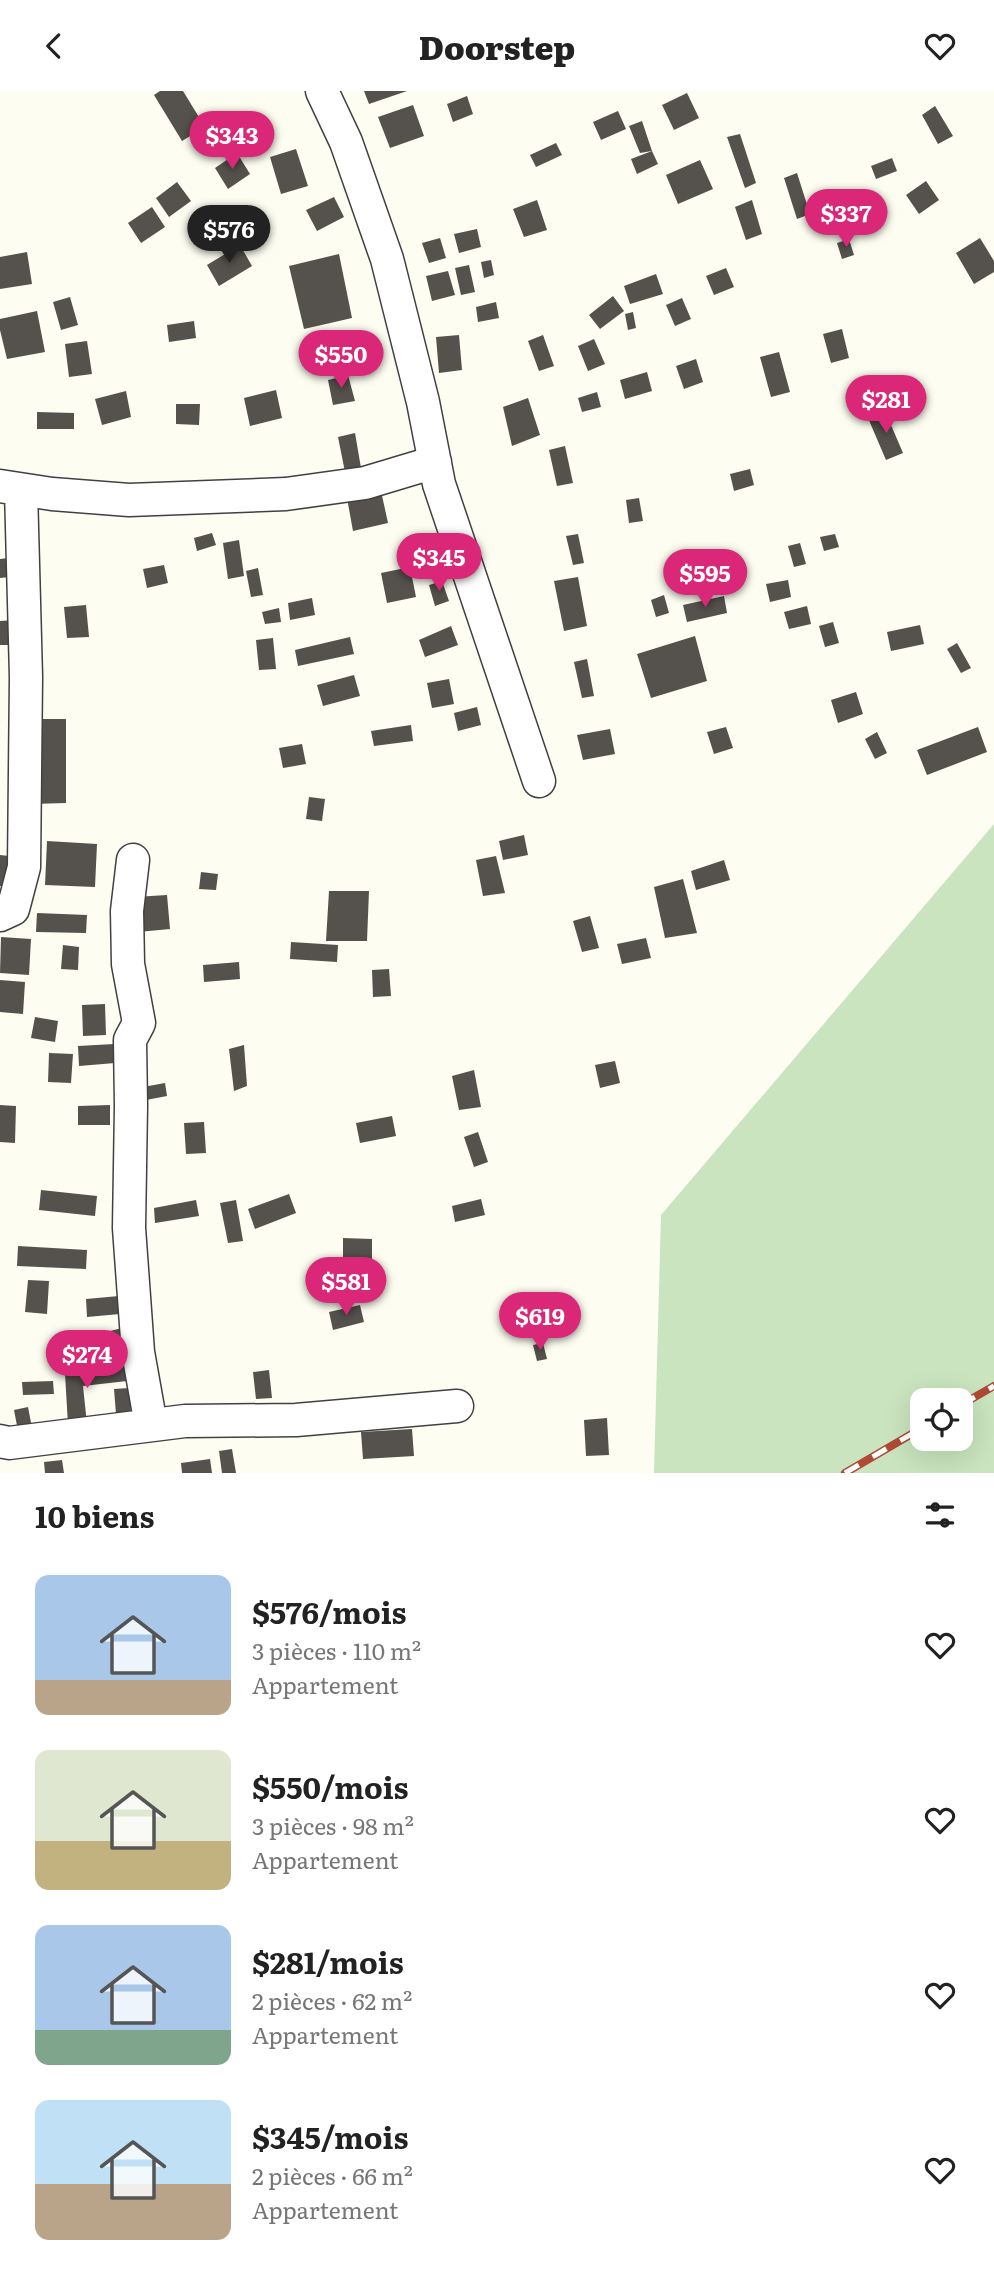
<!DOCTYPE html>
<html lang="fr">
<head>
<meta charset="utf-8">
<style>
  :root { --surface:#fff; --page:#f6f6f6; --text:#222; --muted:#767676; --accent:#db2777 }
  body { margin:0; font-family:Literata,serif; background:var(--page); color:var(--text); height:100vh; display:flex; flex-direction:column; font-size:26px; white-space:nowrap }
  * { box-sizing:border-box; margin:0 }
  p { font-size:23px; color:var(--muted) }
  .icon { flex:none; width:38px; height:38px; fill:none; stroke:currentColor; stroke-width:2; stroke-linecap:round; stroke-linejoin:round }
  .map { position:relative; height:1382px; overflow:hidden }
  .sheet { display:flex; flex-direction:column; background:var(--surface); flex:1 }
  .sheet>* { flex:none }
  .tools { position:absolute; left:910px; top:1297px; display:grid; gap:14px }
  .tools a { display:grid; place-items:center; width:63px; height:63px; border-radius:14px; background:var(--surface); box-shadow:0 7px 28px #0002; font-size:35px }
  .price { position:absolute; translate:-50% -60px; padding:0 16px; border-radius:24px; background:var(--accent); color:#fff; font-size:23px; line-height:46px; filter:drop-shadow(0 2px 4px #0008) }
  .price::after { content:''; position:absolute; left:50%; top:42px; width:21px; height:16px; margin-left:-10px; background:inherit; clip-path:polygon(0 0,100% 0,50% 100%) }
  .price.current { background:#222; color:#fff }
  ul { padding:0; list-style:none }
  li { display:flex; align-items:center; gap:21px; height:175px; padding:0 35px }
  li span { display:grid; place-items:center; flex:none; width:196px; height:140px; border-radius:14px; color:#555 }
  li>.icon { margin-inline-start:auto }
  span .icon { width:84px; height:84px; fill:#fffc; stroke-width:1 }
  li b { font-size:30px }
  h2 { display:flex; justify-content:space-between; align-items:center; height:84px; padding:0 35px; font-size:30px }
  header { display:flex; justify-content:space-between; align-items:center; height:91px; padding:0 35px; background:var(--surface); font-size:32px; font-weight:800 }
  .map>svg:first-child { display:block }
  .green { fill:#c9e4be; fill-rule:evenodd }
  .building { fill:#55514c }
  .lines { fill:none; stroke-linecap:round; stroke-linejoin:round }
  .street-casing { stroke:#414141; stroke-width:35 }
  .street { stroke:#fff; stroke-width:32 }
  .rail-casing { stroke:#ae4a36; stroke-width:8 }
  .rail { stroke:#fff; stroke-width:5; stroke-dasharray:16; stroke-linecap:butt }
</style>
</head>
<body>
<header><svg class="icon" aria-label="back" viewBox="0 0 24 24"><path d="M15 5l-7 7 7 7"/></svg>Doorstep<svg class="icon" aria-label="heart" viewBox="0 0 24 24"><path d="M12 20l-8-8c-3-5 5-10 8-4 3-6 11-1 8 4z"/></svg></header>
<div class="map">
<svg width="994" height="1382" viewBox="0 0 994 1382">
  <rect width="100%" height="100%" fill="#fdfdf1"/>
  <!-- green -->
  <path class="green" d="M994 733V1382H654L661 1124ZM922 1309H961V1348H922Z"/>
  <!-- building -->
  <path class="building" d="M160 0H183L205 36 182 50 154 4Z
    M364 0H407L369 13Z
    M687 2 699 27 674 39 662 14Z
    M467 5 473 23 453 31 447 13Z
    M413 14 424 45 390 57 378 26Z
    M935 15 953 45 938 53 922 24Z
    M618 20 626 38 601 49 593 31Z
    M642 30 652 60 640 62 629 35Z
    M740 43 756 92 745 97 727 46Z
    M556 52 562 64 536 76 530 64Z
    M296 58 308 95 281 103 270 66Z
    M652 60 658 73 637 83 631 68Z
    M237 62 250 83 228 98 215 77Z
    M892 67 897 80 876 88 871 75Z
    M700 69 713 98 678 113 666 84Z
    M797 82 810 123 797 128 784 87Z
    M926 90 939 109 919 123 906 104Z
    M177 91 191 110 169 126 156 107Z
    M334 106 344 126 317 140 306 119Z
    M537 109 547 139 524 146 513 118Z
    M752 109 762 143 746 149 735 116Z
    M152 116 165 136 141 152 128 132Z
    M477 138 481 156 459 162 454 143Z
    M440 147 446 167 429 172 422 152Z
    M980 147 994 170V181L974 193 956 162Z
    M849 148 854 164 842 168 837 152Z
    M240 154 252 175 219 195 207 174Z
    M27 161 32 193 0 198V166Z
    M339 163 352 227 304 238 289 175Z
    M491 169 494 184 484 187 481 171Z
    M469 174 475 201 461 204 455 177Z
    M726 177 734 196 714 204 706 185Z
    M448 180 455 204 432 210 426 185Z
    M656 183 663 203 630 213 624 195Z
    M613 205 624 220 600 238 589 224Z
    M70 206 78 234 61 239 53 211Z
    M682 207 691 228 675 235 666 214Z
    M496 211 499 227 478 231 476 216Z
    M37 220 45 261 7 268 0 239V228Z
    M633 221 636 237 628 239 625 223Z
    M194 230 196 247 169 251 167 234Z
    M842 238 849 267 831 272 823 243Z
    M459 244 462 279 439 282 436 246Z
    M543 244 554 275 539 280 528 250Z
    M594 248 605 273 588 280 578 255Z
    M338 249 343 267 321 271 317 255Z
    M87 250 92 283 69 286 65 253Z
    M779 261 790 301 771 306 760 266Z
    M696 268 703 291 684 298 676 275Z
    M647 281 652 300 625 308 620 289Z
    M348 284 355 310 333 314 328 289Z
    M276 299 282 327 250 335 244 307Z
    M126 300 131 326 102 334 95 308Z
    M597 301 601 316 582 321 578 307Z
    M528 307 540 344 512 355 503 316Z
    M176 313H200L199 334 176 333Z
    M885 320 903 362 886 369 868 327Z
    M37 321 74 322V338H37Z
    M355 342 361 377 345 381 338 346Z
    M565 355 573 392 557 395 549 359Z
    M750 378 754 394 734 400 730 383Z
    M381 400 388 432 353 440 347 407Z
    M639 407 643 430 629 432 626 409Z
    M212 442 216 454 197 460 194 447Z
    M578 443 584 472 573 474 566 445Z
    M835 443 839 456 824 460 820 446Z
    M239 449 244 485 228 488 223 452Z
    M800 452 806 473 794 476 788 455Z
    M17 466 19 485 0 487V468Z
    M164 474 168 492 147 497 143 478Z
    M410 476 416 506 387 512 381 482Z
    M258 477 263 504 251 506 246 480Z
    M578 486 587 535 564 540 554 490Z
    M788 489 791 506 770 511 766 493Z
    M442 490 449 510 435 515 429 494Z
    M664 504 669 522 656 526 651 509Z
    M724 505 727 522 687 531 683 514Z
    M312 507 315 524 290 529 288 512Z
    M86 514 89 546 67 547 64 516Z
    M807 515 811 533 789 538 784 521Z
    M279 517 281 531 265 533 262 521Z
    M15 529V554H0V530Z
    M833 531 839 552 825 556 819 535Z
    M920 534 924 553 891 560 887 541Z
    M451 535 458 554 425 566 419 549Z
    M695 545 707 590 651 607 637 563Z
    M350 546 354 563 298 575 295 559Z
    M273 547 276 578 259 579 256 549Z
    M957 552 971 577 961 582 947 558Z
    M587 568 594 605 582 607 574 571Z
    M354 584 360 605 323 615 317 594Z
    M449 588 454 613 432 617 427 592Z
    M856 601 863 623 838 632 831 609Z
    M477 616 481 634 458 640 454 622Z
    M32 628H66V712L32 713Z
    M411 634 413 650 374 655 371 640Z
    M726 636 733 657 714 663 707 641Z
    M978 636 987 661 927 684 917 659Z
    M610 638 615 663 583 669 577 644Z
    M877 641 887 662 875 668 865 648Z
    M302 653 306 673 283 677 279 657Z
    M309 706 325 708 322 730 306 728Z
    M524 744 528 764 503 769 499 750Z
    M47 750 97 753 95 796 45 794Z
    M0 764 18 766 14 797 0 795Z
    M496 765 505 802 483 805 476 769Z
    M724 769 730 789 696 799 691 780Z
    M201 781 218 783 216 799 199 798Z
    M683 788 697 842 665 847 654 796Z
    M329 800H369L367 850H326Z
    M167 804 170 838 138 841 135 806Z
    M37 822 87 824 86 842 36 841Z
    M590 825 599 857 582 861 573 830Z
    M1 846 31 848 29 884 0 882Z
    M646 847 651 867 622 873 617 853Z
    M291 851 338 854 337 871 290 868Z
    M63 854 79 856 78 879 61 878Z
    M239 871 240 888 204 891 203 874Z
    M389 878 391 905 373 906 372 879Z
    M0 889 25 891 23 923 0 921Z
    M105 913 106 944 83 945 82 914Z
    M35 926 58 930 55 951 31 947Z
    M114 953 115 972 79 975 78 955Z
    M244 954 247 995 234 1000 229 958Z
    M49 962 73 963 71 992 48 991Z
    M615 970 620 992 600 997 595 974Z
    M474 979 481 1016 459 1019 452 985Z
    M165 992 167 1005 146 1009 143 996Z
    M0 1014 16 1015 15 1052 0 1051Z
    M110 1014V1034H78V1015Z
    M392 1025 396 1045 360 1052 356 1032Z
    M204 1031 206 1062 186 1063 184 1032Z
    M478 1041 488 1071 474 1076 464 1046Z
    M41 1099 97 1105 95 1125 39 1119Z
    M289 1103 296 1122 255 1138 248 1118Z
    M481 1108 485 1124 455 1131 452 1115Z
    M196 1109 199 1125 155 1132 154 1117Z
    M236 1109 243 1150 228 1152 220 1112Z
    M343 1147 372 1148V1179H343Z
    M18 1155 87 1159 86 1178 17 1175Z
    M28 1189 49 1190 47 1223 25 1221Z
    M119 1205 120 1223 87 1226 86 1208Z
    M360 1214 364 1231 333 1239 329 1221Z
    M544 1236 546 1248 535 1249 533 1238Z
    M122 1237 127 1254 114 1257 110 1240Z
    M109 1252 113 1266 81 1272 79 1257Z
    M543 1252 547 1268 537 1270 533 1254Z
    M126 1276 127 1290 83 1295 87 1333 68 1334 65 1283Z
    M269 1279 272 1307 256 1308 253 1281Z
    M53 1290 54 1303 23 1304 22 1291Z
    M129 1297 131 1322 116 1323 114 1298Z
    M28 1316 33 1342 19 1345 14 1319Z
    M607 1327 609 1364 586 1365 584 1329Z
    M412 1338 414 1365 363 1368 361 1341Z
    M232 1358 236 1382H222L219 1360Z
    M210 1368 212 1382H182L181 1372Z
    M62 1369 64 1382H45L44 1371Z"/>
  <g class="lines">
    <defs>
      <path id="street" d="M322 0 346 51 387 168 423 311 439 393 539 690
        M0 395 52 403 129 409 286 403 365 392 435 371
        M133 769 127 820 128 873 139 932 130 949 131 1015 129 1137 138 1261 151 1334
        M0 824 13 818 24 776 26 586 21 399
        M0 1350 9 1352 185 1330 296 1329 457 1315"/>
    </defs>
    <!-- street casing -->
    <use href="#street" class="street-casing"/>
    <!-- street -->
    <use href="#street" class="street"/>
    <defs>
      <path id="rail" d="M961 1314 994 1295
        M845 1382 922 1337"/>
    </defs>
    <!-- rail casing -->
    <use href="#rail" class="rail-casing"/>
    <!-- rail -->
    <use href="#rail" class="rail"/>
  </g>
</svg>
<div class="tools">
<a><svg class="icon" aria-label="locate" viewBox="0 0 24 24"><circle cx="12" cy="12" r="6"/><path d="M12 2v4M12 18v4M2 12h4M18 12h4"/></svg></a>
</div>
<b class="price" style="left:232px;top:80px">$343</b>
<b class="price" style="left:846px;top:158px">$337</b>
<b class="price current" style="left:229px;top:174px">$576</b>
<b class="price" style="left:341px;top:299px">$550</b>
<b class="price" style="left:886px;top:344px">$281</b>
<b class="price" style="left:439px;top:502px">$345</b>
<b class="price" style="left:705px;top:518px">$595</b>
<b class="price" style="left:346px;top:1226px">$581</b>
<b class="price" style="left:540px;top:1261px">$619</b>
<b class="price" style="left:87px;top:1299px">$274</b>
</div>
<section class="sheet">
<h2>10 biens<svg class="icon" aria-label="filters" viewBox="0 0 24 24"><path d="M4 7h16M4 17h16"/><circle cx="9" cy="7" r="2"/><circle cx="15" cy="17" r="2"/></svg></h2>
<ul>
<li><span style="background:linear-gradient(#a9c7e8 75%,#b9a48a 0)"><svg class="icon" aria-label="home" viewBox="0 0 24 24"><path d="M3 11l9-7 9 7M6 9v11h12V9"/></svg></span><div><b>$576/mois</b><p>3 pièces · 110 m²</p><p>Appartement</p></div><svg class="icon" aria-label="heart" viewBox="0 0 24 24"><path d="M12 20l-8-8c-3-5 5-10 8-4 3-6 11-1 8 4z"/></svg></li>
<li><span style="background:linear-gradient(#dfe7d0 65%,#c2b280 0)"><svg class="icon" aria-label="home" viewBox="0 0 24 24"><path d="M3 11l9-7 9 7M6 9v11h12V9"/></svg></span><div><b>$550/mois</b><p>3 pièces · 98 m²</p><p>Appartement</p></div><svg class="icon" aria-label="heart" viewBox="0 0 24 24"><path d="M12 20l-8-8c-3-5 5-10 8-4 3-6 11-1 8 4z"/></svg></li>
<li><span style="background:linear-gradient(#a9c7e8 75%,#7fa58c 0)"><svg class="icon" aria-label="home" viewBox="0 0 24 24"><path d="M3 11l9-7 9 7M6 9v11h12V9"/></svg></span><div><b>$281/mois</b><p>2 pièces · 62 m²</p><p>Appartement</p></div><svg class="icon" aria-label="heart" viewBox="0 0 24 24"><path d="M12 20l-8-8c-3-5 5-10 8-4 3-6 11-1 8 4z"/></svg></li>
<li><span style="background:linear-gradient(#bfe0f5 60%,#b9a48a 0)"><svg class="icon" aria-label="home" viewBox="0 0 24 24"><path d="M3 11l9-7 9 7M6 9v11h12V9"/></svg></span><div><b>$345/mois</b><p>2 pièces · 66 m²</p><p>Appartement</p></div><svg class="icon" aria-label="heart" viewBox="0 0 24 24"><path d="M12 20l-8-8c-3-5 5-10 8-4 3-6 11-1 8 4z"/></svg></li>
</ul>
</section>
</body>
</html>
